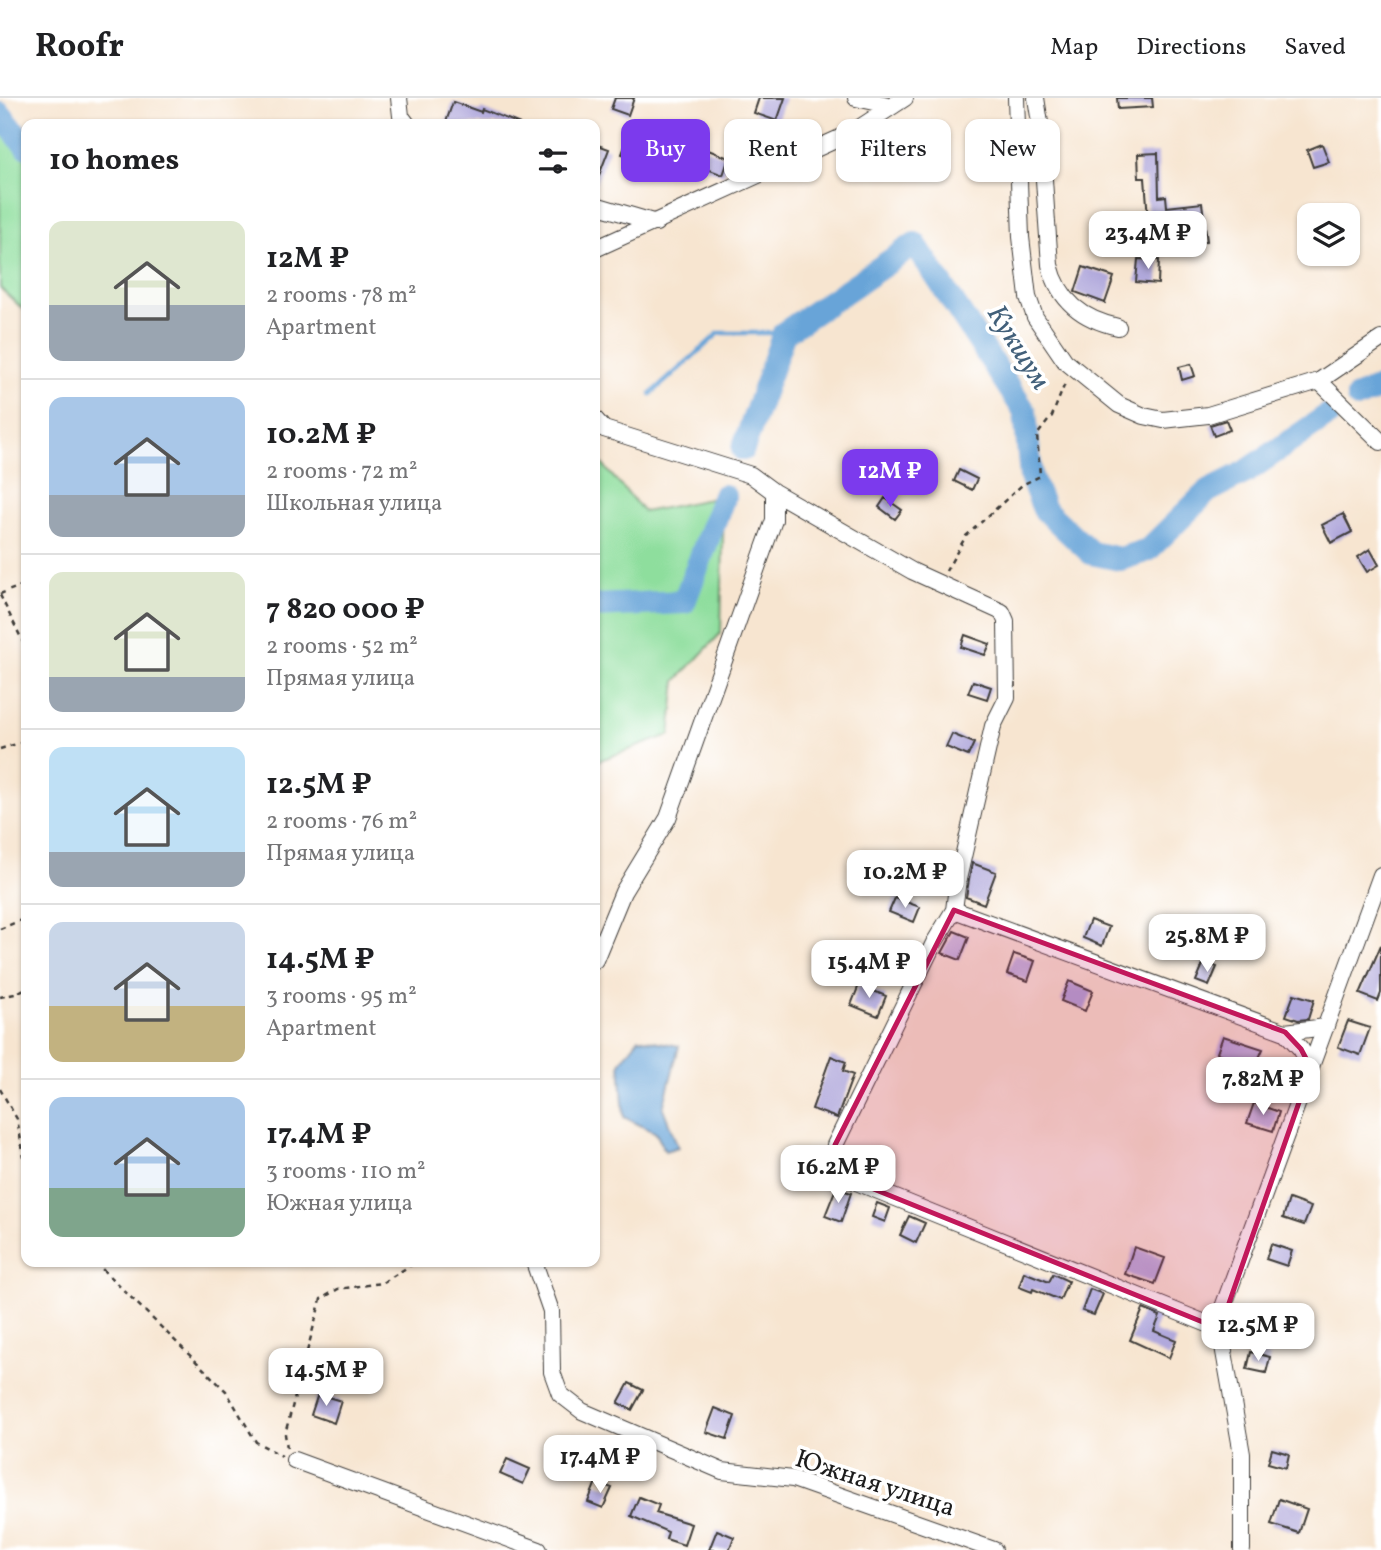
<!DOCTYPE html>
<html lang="en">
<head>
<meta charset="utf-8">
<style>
  :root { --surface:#fff; --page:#f2f2f2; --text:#202124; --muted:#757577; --line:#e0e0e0; --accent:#7c3aed }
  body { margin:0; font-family:Vollkorn,serif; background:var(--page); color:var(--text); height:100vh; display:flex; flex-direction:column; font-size:26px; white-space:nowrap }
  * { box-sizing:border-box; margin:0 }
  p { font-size:23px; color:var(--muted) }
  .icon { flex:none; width:38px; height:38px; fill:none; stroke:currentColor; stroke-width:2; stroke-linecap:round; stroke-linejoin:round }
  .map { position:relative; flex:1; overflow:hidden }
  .drawer { position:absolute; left:21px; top:21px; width:579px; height:1148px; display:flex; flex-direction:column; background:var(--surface); border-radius:14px; box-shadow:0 2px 5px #0004 }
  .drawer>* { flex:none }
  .banner { position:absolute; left:621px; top:21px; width:654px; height:63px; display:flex; gap:14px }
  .buttons { position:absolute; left:1297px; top:105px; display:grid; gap:14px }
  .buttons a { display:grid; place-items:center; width:63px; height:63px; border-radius:14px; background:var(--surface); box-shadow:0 2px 5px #0004; font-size:35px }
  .price { position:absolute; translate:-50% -60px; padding:0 16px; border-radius:14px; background:#fff; color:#222; font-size:23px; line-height:46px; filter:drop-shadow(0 2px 4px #0008) }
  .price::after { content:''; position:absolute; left:50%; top:42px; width:21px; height:16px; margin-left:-10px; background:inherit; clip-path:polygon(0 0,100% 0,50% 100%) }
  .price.on { background:var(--accent); color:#fff }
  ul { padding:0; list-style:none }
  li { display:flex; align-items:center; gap:21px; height:175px; padding:0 28px }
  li+li { border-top:2px solid var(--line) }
  li span { display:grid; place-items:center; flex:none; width:196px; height:140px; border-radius:14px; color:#555 }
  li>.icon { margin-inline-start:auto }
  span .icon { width:84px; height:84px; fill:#fffc; stroke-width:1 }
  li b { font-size:30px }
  h2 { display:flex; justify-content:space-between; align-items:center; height:84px; padding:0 28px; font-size:30px }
  .chip { padding:0 24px; border-radius:14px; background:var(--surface); box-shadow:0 2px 5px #0004; font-size:24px; line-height:63px }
  .chip.on { background:var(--accent); color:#fff }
  header { display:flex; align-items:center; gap:42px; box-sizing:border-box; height:98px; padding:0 35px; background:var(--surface); border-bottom:2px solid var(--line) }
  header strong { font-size:33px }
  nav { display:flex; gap:38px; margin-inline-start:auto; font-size:24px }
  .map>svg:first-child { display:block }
  .green { fill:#8ede9d; stroke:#557d5c; stroke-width:2 }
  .water { fill:#67a4d8; stroke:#42607a; stroke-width:2 }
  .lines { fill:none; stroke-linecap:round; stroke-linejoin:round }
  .stream { stroke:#67a4d8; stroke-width:4.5 }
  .river { stroke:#67a4d8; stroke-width:24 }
  .building { fill:#b1a9dc }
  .minor-casing { stroke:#3d3a37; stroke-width:18 }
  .path { stroke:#3d3a37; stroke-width:2.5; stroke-dasharray:5 5; stroke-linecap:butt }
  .minor { stroke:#fff; stroke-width:16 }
  .marked { fill:#c2185b; fill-opacity:0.2; stroke:#c2185b; stroke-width:5; stroke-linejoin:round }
  .labels { text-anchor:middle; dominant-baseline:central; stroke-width:7; stroke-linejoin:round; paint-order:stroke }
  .street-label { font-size:26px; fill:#1c1c1c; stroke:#fff }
  .water-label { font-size:28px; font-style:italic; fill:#42607a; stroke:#fff }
</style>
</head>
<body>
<header>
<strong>Roofr</strong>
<nav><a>Map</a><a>Directions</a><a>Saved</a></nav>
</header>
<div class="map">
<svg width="1381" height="1452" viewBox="0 0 1381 1452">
  <rect width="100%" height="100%" fill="#fff"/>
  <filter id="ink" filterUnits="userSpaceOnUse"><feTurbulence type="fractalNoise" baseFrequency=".0143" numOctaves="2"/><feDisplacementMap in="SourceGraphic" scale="14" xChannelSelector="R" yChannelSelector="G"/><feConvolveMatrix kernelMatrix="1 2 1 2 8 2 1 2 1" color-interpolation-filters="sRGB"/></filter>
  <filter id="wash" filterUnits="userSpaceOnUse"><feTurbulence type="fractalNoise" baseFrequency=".00686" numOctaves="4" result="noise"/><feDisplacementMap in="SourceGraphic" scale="28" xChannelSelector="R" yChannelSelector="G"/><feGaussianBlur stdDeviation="1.57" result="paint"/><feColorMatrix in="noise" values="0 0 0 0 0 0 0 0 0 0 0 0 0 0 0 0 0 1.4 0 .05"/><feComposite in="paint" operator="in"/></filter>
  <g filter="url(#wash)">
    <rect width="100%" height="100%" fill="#f7e5d0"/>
    <!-- green -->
    <path class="green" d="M0 16 26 48V214L0 190Z
      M595 358 644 414 724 398 721 535 676 583 670 637 595 664Z"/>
    <!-- water -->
    <path class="water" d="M639 940 679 948 663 1010 678 1049 665 1053 656 1035 624 1019 620 965Z"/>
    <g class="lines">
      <!-- stream -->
      <path class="stream" d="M651 296 719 235H784"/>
      <!-- river -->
      <path class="river" d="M0 16 26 48
        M1358 299 1381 289
        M743 351 784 235 915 146 1025 314 1031 379 1044 411 1091 455 1120 461 1148 452 1208 393 1246 374 1328 317
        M595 508 684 504 724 398"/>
    </g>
    <g id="blocks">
      <!-- building -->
      <path class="building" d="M615 0H634L628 17 611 11Z
        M759 0H785L777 23 754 15Z
        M1117 0H1152L1153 9 1118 11Z
        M453 4 481 14 482 11 520 26H453L446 24Z
        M632 30 658 39 649 66 622 56Z
        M685 43 729 60 723 77 678 60Z
        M595 46 609 51 596 85H595Z
        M1322 46 1329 64 1313 69 1307 52Z
        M1158 55 1159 99 1166 98 1167 109 1202 105 1207 143 1186 146 1182 118 1148 120 1145 80H1139L1138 56Z
        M1138 161 1159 162 1158 186 1136 184Z
        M1083 169 1114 179 1105 205 1075 194Z
        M1191 266 1195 278 1182 282 1179 269Z
        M1226 322 1230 332 1214 338 1210 327Z
        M959 372 977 381 972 392 954 383Z
        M885 400 902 412 895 421 879 409Z
        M1343 416 1352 434 1331 445 1322 427Z
        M1370 451 1379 467 1367 474 1358 459Z
        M965 537 990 546 985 557 961 549Z
        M973 583 991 589 987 601 968 595Z
        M952 636 974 645 968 658 946 649Z
        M972 765 996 774 984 806 966 799Z
        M895 800 920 809 914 824 889 814Z
        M1090 822 1109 829 1102 848 1083 840Z
        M954 833 969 839 960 862 942 855Z
        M1381 847V895L1378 903 1360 896Z
        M1014 856 1035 863 1028 883 1007 876Z
        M1204 864 1217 869 1209 888 1196 883Z
        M1069 883 1093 893 1085 913 1061 903Z
        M859 887 886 898 878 918 851 907Z
        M1294 896 1314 902 1308 921 1298 922 1286 918Z
        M1348 923 1370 930 1360 957 1338 949Z
        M1223 938 1263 951 1259 960 1265 963 1261 974 1217 955Z
        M831 958 846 964 843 973 853 977 837 1020 812 1011Z
        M1254 1005 1279 1014 1273 1033 1247 1025Z
        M797 1061 820 1071 815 1085 791 1075Z
        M836 1090 851 1095 841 1124 825 1118Z
        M1289 1101 1311 1109 1304 1127 1283 1120Z
        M877 1105 890 1110 885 1124 872 1119Z
        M909 1118 925 1125 916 1145 900 1137Z
        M1271 1146 1292 1153 1287 1168 1266 1161Z
        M1134 1149 1165 1160 1155 1186 1125 1176Z
        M1024 1174 1049 1184 1053 1176 1068 1183 1060 1202 1033 1191 1032 1194 1019 1189Z
        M1090 1191 1103 1196 1094 1217 1082 1213Z
        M1143 1211 1160 1218 1154 1233 1176 1242 1169 1260 1130 1242Z
        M1251 1254 1270 1259 1266 1275 1247 1271Z
        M629 1285 643 1292 632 1312 618 1305Z
        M318 1296 341 1303 334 1325 311 1317Z
        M715 1310 735 1318 727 1341 706 1334Z
        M1272 1351 1289 1356 1286 1370 1268 1365Z
        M507 1361 530 1371 523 1386 500 1376Z
        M596 1384 612 1390 603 1410 588 1404Z
        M639 1399 659 1407 656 1415 691 1426 684 1447 666 1441 668 1434 631 1418Z
        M1279 1401 1307 1411 1299 1435 1271 1426Z
        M717 1432 734 1439 729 1452H709Z"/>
    </g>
  </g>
  <g filter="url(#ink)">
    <use href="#blocks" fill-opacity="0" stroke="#3d3a37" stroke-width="2"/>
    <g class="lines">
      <defs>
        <path id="minor" d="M399 0 401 18 407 26
          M856 0 893 8
          M1016 0 1021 139 1028 199 1035 219 1065 263 1119 307 1144 318 1163 322 1208 317 1319 283 1381 241
          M1036 0 1040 25 1050 167C1059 203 1082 221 1118 229
          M595 107 656 125
          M595 151 853 34 905 0
          M1319 283 1381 344
          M595 321 604 331 751 377 774 394 912 473 1002 514 1006 523 1007 600 993 628 958 781 954 812 934 845 835 1047 832 1064 839 1077 1220 1231
          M954 812 1285 934 1301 951 1311 970
          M595 862 623 794 668 720 774 422V394
          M1285 934 1326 929
          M534 1164 551 1213 552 1274 560 1296 582 1313 722 1373 793 1381 994 1452
          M294 1362 539 1452
          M1242 1452V1356L1220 1231 1222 1212 1381 777"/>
      </defs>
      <!-- minor casing -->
      <use href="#minor" class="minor-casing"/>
      <!-- path -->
      <path class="path" d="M946 473 966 438 1022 387 1040 378 1037 337 1052 318 1066 283
        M0 496 26 486
        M0 497 26 550
        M0 651 26 643
        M0 831 26 820
        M0 899 15 896 26 890
        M0 991 17 1021 26 1070
        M95 1164 226 1293 256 1344 282 1358
        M287 1350 285 1336 321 1201 338 1191 382 1185 416 1164"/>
      <!-- minor -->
      <use href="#minor" class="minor"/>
    </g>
  </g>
  <!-- marked area -->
  <path class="marked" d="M954 812 1285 934 1301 951 1311 970 1220 1231 839 1077 832 1064 835 1047Z"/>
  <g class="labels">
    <!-- street labels -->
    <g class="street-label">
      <text transform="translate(875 1386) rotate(18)">Южная улица</text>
    </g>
    <!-- water labels -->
    <g class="water-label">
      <text transform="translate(1018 250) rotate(58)">Кукшум</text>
    </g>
  </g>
</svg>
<div class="buttons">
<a><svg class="icon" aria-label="layers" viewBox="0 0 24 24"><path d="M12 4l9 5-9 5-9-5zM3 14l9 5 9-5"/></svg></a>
</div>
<b class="price" style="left:1148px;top:173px">23.4M ₽</b>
<b class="price on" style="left:890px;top:411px">12M ₽</b>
<b class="price" style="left:905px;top:812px">10.2M ₽</b>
<b class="price" style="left:1207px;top:876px">25.8M ₽</b>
<b class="price" style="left:869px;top:902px">15.4M ₽</b>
<b class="price" style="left:1263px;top:1019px">7.82M ₽</b>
<b class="price" style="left:838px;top:1107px">16.2M ₽</b>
<b class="price" style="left:1258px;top:1265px">12.5M ₽</b>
<b class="price" style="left:326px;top:1310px">14.5M ₽</b>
<b class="price" style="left:600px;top:1397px">17.4M ₽</b>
<div class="banner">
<a class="chip on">Buy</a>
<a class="chip">Rent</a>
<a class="chip">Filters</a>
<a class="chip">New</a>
</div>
<section class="drawer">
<h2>10 homes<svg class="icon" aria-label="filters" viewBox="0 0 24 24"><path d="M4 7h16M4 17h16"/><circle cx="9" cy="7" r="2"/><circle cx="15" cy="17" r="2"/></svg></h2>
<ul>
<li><span style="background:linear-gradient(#dfe7d0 60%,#9aa5b1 0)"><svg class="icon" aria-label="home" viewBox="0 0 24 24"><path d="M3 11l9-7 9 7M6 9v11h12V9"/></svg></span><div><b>12M ₽</b><p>2 rooms · 78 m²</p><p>Apartment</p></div></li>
<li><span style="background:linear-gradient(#a9c7e8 70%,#9aa5b1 0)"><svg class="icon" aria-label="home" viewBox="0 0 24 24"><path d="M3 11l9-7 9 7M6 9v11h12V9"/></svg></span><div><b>10.2M ₽</b><p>2 rooms · 72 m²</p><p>Школьная улица</p></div></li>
<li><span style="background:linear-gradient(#dfe7d0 75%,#9aa5b1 0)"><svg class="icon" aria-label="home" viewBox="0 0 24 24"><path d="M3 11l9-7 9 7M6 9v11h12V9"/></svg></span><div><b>7 820 000 ₽</b><p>2 rooms · 52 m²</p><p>Прямая улица</p></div></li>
<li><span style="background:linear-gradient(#bfe0f5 75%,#9aa5b1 0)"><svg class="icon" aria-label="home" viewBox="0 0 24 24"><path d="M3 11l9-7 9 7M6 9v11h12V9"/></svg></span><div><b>12.5M ₽</b><p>2 rooms · 76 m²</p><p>Прямая улица</p></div></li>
<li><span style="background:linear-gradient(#c9d6e8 60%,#c2b280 0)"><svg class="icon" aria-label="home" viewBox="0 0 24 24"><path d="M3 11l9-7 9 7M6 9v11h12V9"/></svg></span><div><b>14.5M ₽</b><p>3 rooms · 95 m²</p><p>Apartment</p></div></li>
<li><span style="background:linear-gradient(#a9c7e8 65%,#7fa58c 0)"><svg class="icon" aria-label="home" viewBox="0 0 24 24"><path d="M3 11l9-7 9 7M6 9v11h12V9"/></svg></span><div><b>17.4M ₽</b><p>3 rooms · 110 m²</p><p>Южная улица</p></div></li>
</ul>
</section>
</div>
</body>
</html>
